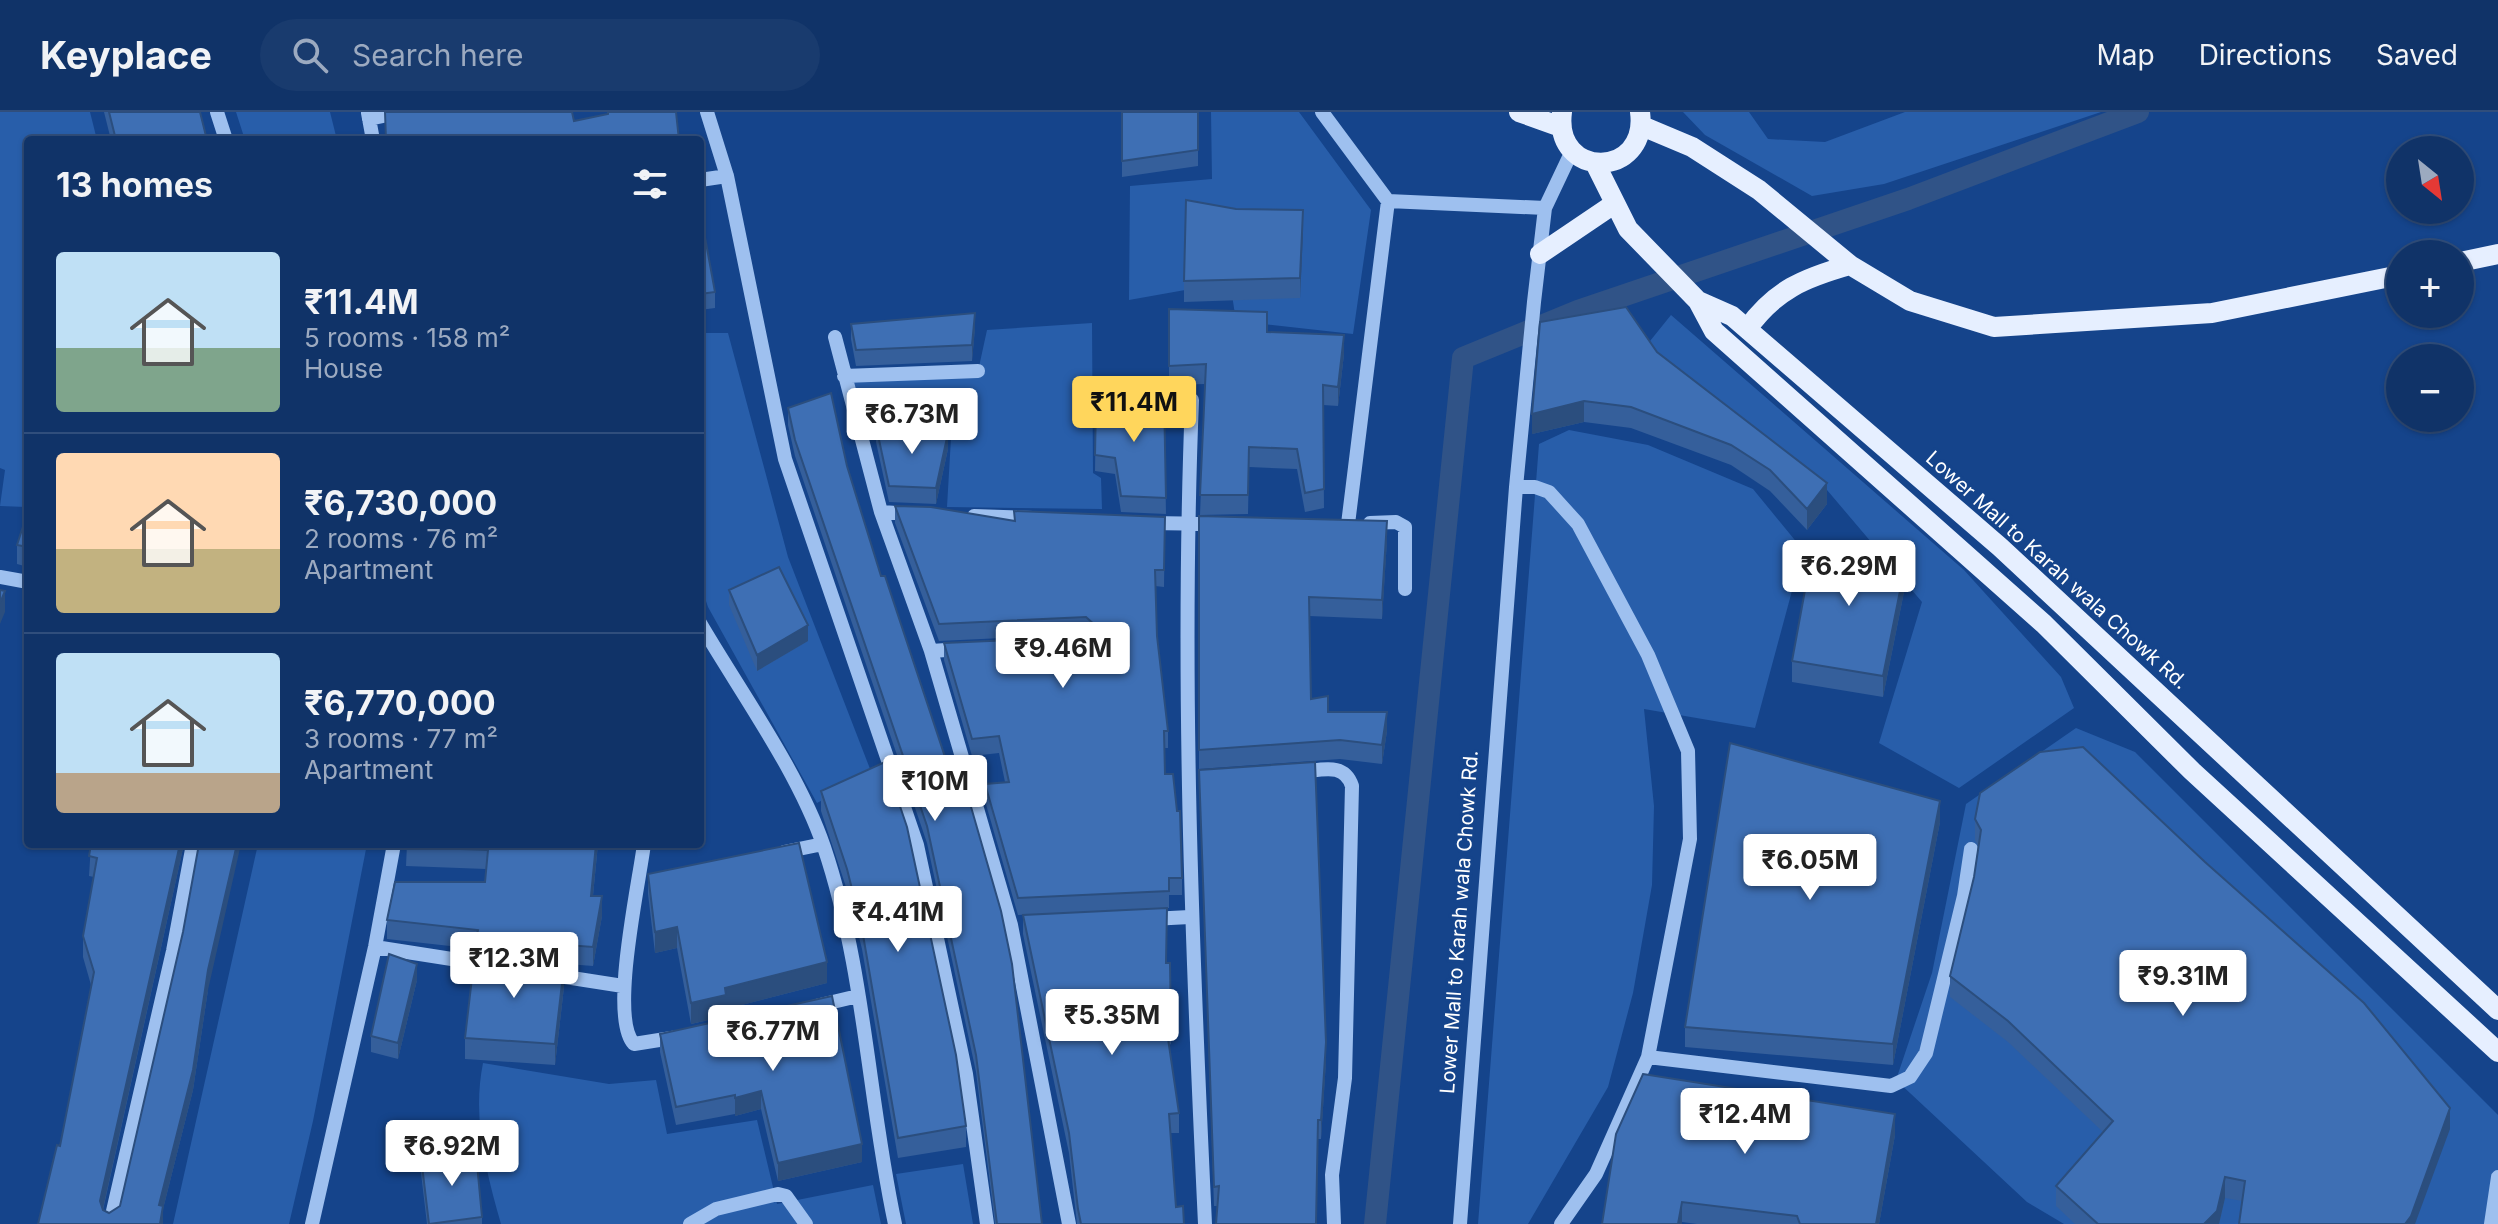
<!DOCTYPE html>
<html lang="en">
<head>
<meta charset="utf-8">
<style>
  :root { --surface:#103368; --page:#193b6e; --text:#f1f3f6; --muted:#9caac0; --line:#304e7c; --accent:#ffd65c }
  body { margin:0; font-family:Inter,sans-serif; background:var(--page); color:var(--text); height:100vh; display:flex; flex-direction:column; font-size:30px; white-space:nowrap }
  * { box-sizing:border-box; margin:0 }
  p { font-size:26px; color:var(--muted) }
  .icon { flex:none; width:44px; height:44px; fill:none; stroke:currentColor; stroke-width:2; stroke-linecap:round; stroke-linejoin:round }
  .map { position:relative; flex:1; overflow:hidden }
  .drawer { position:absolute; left:24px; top:24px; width:680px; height:712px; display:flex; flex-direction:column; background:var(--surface); border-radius:8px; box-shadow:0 2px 6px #0004,0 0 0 2px var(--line) }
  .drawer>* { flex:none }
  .needle { width:52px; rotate:150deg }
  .buttons { position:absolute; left:2386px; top:24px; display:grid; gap:16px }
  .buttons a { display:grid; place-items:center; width:88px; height:88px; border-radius:50%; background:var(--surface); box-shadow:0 2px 6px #0004,0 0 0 2px var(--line); font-size:40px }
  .price { position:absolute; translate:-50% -68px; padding:0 18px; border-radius:8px; background:#fff; color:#222; font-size:26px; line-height:52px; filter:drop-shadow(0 2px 4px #0008) }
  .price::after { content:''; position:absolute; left:50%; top:48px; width:24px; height:18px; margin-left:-12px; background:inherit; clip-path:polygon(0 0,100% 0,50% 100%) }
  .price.current { background:var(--accent); color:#111 }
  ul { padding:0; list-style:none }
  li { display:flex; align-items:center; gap:24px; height:200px; padding:0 32px }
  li+li { border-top:2px solid var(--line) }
  li span { display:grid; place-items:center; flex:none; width:224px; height:160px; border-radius:8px; color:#555 }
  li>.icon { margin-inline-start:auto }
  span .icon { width:96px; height:96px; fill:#fffc; stroke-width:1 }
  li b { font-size:34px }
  h2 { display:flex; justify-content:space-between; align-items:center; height:96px; padding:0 32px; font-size:34px }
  header { display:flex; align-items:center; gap:48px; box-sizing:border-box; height:112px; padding:0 40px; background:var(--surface); border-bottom:2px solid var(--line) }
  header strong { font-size:38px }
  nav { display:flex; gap:44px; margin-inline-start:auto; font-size:28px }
  .search { width:560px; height:72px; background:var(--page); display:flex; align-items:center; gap:20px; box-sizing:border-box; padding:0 28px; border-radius:44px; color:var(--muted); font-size:30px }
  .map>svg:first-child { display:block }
  .green { fill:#285eaa }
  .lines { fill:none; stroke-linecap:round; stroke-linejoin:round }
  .canal { stroke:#305387; stroke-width:22 }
  .minor { stroke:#9ec0ef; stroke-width:14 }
  .major { stroke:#e6efff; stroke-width:20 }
  .wall { fill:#355f9b }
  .shaded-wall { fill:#2b4e7e }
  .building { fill:#3e6fb4; stroke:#2b4e7e; stroke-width:2 }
  .labels { text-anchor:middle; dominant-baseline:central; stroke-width:6; stroke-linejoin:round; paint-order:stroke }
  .street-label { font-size:20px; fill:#fff; stroke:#15448b }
</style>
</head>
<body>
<header>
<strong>Keyplace</strong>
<div class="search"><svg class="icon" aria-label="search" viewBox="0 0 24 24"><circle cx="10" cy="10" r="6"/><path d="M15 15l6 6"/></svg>Search here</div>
<nav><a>Map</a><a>Directions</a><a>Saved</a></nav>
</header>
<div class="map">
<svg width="2498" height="1112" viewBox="0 0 2498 1112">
  <rect width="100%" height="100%" fill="#15448b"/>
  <!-- green -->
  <path class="green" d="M0 0H90L97 28H28L26 395 0 394 5 358 0 356Z
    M236 0H330L337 28H245Z
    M1211 0H1299L1371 98 1353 222 1236 209 1230 170 1129 188 1130 74 1212 67Z
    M1683 0H1749L1768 27 1825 30 1905 0H2101L1884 72 1812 84 1705 23Z
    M1671 203 1964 458 2061 565 2074 596 1959 676 1879 631 1922 490 1827 378 1646 234Z
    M1092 211 1093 361 1101 366 1102 397 947 395 951 326 865 317 852 268 977 264 987 218Z
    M700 221H728L788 445 872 662 817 691 708 495 700 471Z
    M1569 318 1648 333 1753 377 1803 438 1755 616 1644 597 1654 694 1652 773 1633 881 1608 975 1528 1112H1478L1539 332Z
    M2076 616 2135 640 2498 1003V1112H2064L2027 1090 1896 968 1932 861 1966 692Z
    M258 732H367L313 1009 289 1112H173Z
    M483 951 609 972 656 968 667 1022 757 1008 777 1092 873 1073 881 1112H501C486 1059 472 1006 483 951Z
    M963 1052 973 1112H906L896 1062Z"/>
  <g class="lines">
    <!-- canal -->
    <path class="canal" d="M1375 1112 1463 246 1578 199 1908 87 2138 0"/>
    <!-- minor -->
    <path class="minor" d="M217 0 226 28
      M707 0 727 64 785 347 917 733 966 962 987 1112
      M1322 0 1388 89 1545 96
      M368 1 373 28
      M369 7 402 0
      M700 68 727 64
      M835 225 881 400 931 539
      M844 264 978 259
      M1192 288C1181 563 1192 837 1205 1112
      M1516 375H1535L1549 380 1578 412 1648 543 1688 639 1690 727 1648 945 1596 1062 1561 1112
      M881 400 913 402
      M974 404 1033 406
      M1150 411 1217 412
      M1370 411 1396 410 1405 415V477
      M1348 412 1388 89
      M0 465 28 470
      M700 511C741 581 798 659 824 735 865 857 868 987 895 1112
      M962 537 931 539 1011 813 1069 1112
      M1298 660C1320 659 1344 649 1352 674L1345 966 1332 1063 1334 1112
      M644 732C639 772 609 906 634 932L678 925
      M784 740 823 732
      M1151 807 1190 805
      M375 835 490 853
      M546 862 623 874
      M816 894 858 884
      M1648 945 1891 974 1910 965 1926 941 1964 784 1971 737
      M110 1112 173 839 193 732
      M312 1112 375 835 394 732
      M690 1112 716 1097 778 1082 786 1084 806 1112
      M1460 1112 1516 375 1534 190 1545 96 1572 39
      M2491 1112 2498 1065"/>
    <!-- major -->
    <path class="major" d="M1519 0 1561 15
      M1562 0C1553 68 1649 67 1640 0
      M1642 14 1692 35 1759 78 1850 153 1910 189 1994 215 2212 201 2400 163
      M1595 51 1628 117 1698 189 1732 204 2000 435 2498 898
      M1540 142 1614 92
      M2460 150 2498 142
      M1698 189 1714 219 2044 512 2192 659 2498 940
      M1747 217C1775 178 1804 166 1850 153"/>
  </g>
  <!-- wall -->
  <path class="wall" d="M104 0H200L207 28H111Z
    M1122 0H1198V54L1122 65Z
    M1236 97 1303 119 1300 186 1184 190V169Z
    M700 98 715 180V196L700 198Z
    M1169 197 1267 220 1344 242 1338 294 1323 293 1324 396 1305 400 1297 357 1249 355 1248 402 1200 403 1205 272 1169 273Z
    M851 212 975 216 972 249 856 254 851 227Z
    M1657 240 1827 392 1807 418 1770 379 1731 353 1631 316 1584 310 1532 322Z
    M1164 284 1166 402 1121 400 1115 362 1095 359 1096 291Z
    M788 296 847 354 1042 1112H995L976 960 927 731 795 344 788 313Z
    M876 314 948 337 936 392 889 390 876 330Z
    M895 394 1014 409V399L1165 405 1164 475 1155 474 1157 524 1168 619V636H1165V662L1182 766V783H1169V796L1018 803 985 689V672L1005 670 999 641 972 644 944 548V531L1088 524 1086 522 939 529 895 411Z
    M28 399V455L17 452V433Z
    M1199 404 1387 428 1382 507 1309 504 1311 587 1328 600 1387 619 1382 652 1340 647 1199 657Z
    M1907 465 1883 585 1792 570V549Z
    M729 478 808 529 757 559 729 493Z
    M1199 658 1326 949 1321 1027H1318L1217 1094H1214Z
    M821 679 966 1014V1035L898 1046 862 837 847 778 821 699Z
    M1975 707 2450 1017 2242 1089 2225 1086 2219 1112H2075L2056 1094V1074L2103 1020 2008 930 1950 885V864L1974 765 1978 734 1975 728Z
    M1940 710 1893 953 1685 935V915Z
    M91 732H184L103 1098 109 1101 120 1094 208 878 193 978 163 1097V1112H38L60 1034 91 873 83 845V824L94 765 89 764Z
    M407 732H598L593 784 602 804 593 854 567 852V855H564V875L555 953 465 947V926L477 837 387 827V808L485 770 486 757 406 754Z
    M648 762 827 871 726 897V904L691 912 677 836 655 841 648 782Z
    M1023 803 1166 851 1171 913V932L1169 933 1179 1001V1021H1170L1176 1095 1184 1112H1077L1069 1041 1023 822Z
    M417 868 398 947 371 940V924Z
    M832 884 862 1050 778 1069 761 997 735 1004V1002L676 1013 660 940V922Z
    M1895 1023 1879 1112H1697L1682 1110 1602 1112Z
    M421 1045 482 1105V1112H427L421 1061Z"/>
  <!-- shaded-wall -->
  <path class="shaded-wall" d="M1303 98V119L1300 186V166Z
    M975 201V216L972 249V233Z
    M1344 223V242L1338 294V275Z
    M1584 289V310L1532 322V302Z
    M948 321V337L936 392V376Z
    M1827 371V392L1807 418V397Z
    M1387 409V428L1382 507V488Z
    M1907 444V465L1883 585V564Z
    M5 479V500L0 512V491Z
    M808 513V529L757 559V543Z
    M1387 600V619L1382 652V633Z
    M1940 689V710L1893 953V932Z
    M180 732H184L100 1110V1089Z
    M237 732H241L208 878 193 978 163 1097V1112H160L159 1093 208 858Z
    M596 732H598L591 803V784Z
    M602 784V804L593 854V835Z
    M677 815V836L655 841V820Z
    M827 850V871L726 897V904L691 912V891L725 876Z
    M417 852V868L398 947V931Z
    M564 854V875L555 953V932Z
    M1326 930V949L1321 1027V1008Z
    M761 979V997L735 1004V986Z
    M2450 996V1017L2415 1112H2405Z
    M1895 1002V1023L1879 1112H1876Z
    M862 1032V1050L778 1069V1051Z
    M2225 1065V1086L2219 1112H2204Z
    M1682 1090V1112H1678Z"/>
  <!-- building -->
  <path class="building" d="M109 0H200L207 28H116Z
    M385 0H572L574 9 608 2V0H676L679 28H386Z
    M1122 0H1198V38L1122 49Z
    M1186 88 1236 97 1303 98 1300 166 1184 169Z
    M700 98 715 180 700 182Z
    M1626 195 1657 240 1827 371 1807 397 1770 358 1731 333 1631 295 1584 289 1532 302 1540 210Z
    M1169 197 1267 200V220L1344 223 1338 275 1323 273 1324 377 1305 381 1297 337 1249 335 1248 383H1200L1206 252 1169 254Z
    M975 201 972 233 856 238 851 212Z
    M831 281 847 354 881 464H885L955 675 965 674 1001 799 1012 852 1042 1112H997L976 943 927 714 795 328 788 296Z
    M1164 284 1166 386 1121 384 1115 346 1095 343 1096 291Z
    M876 314 948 321 936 376 889 374Z
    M895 394 931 395 1015 409 1014 399 1165 405 1164 458H1155L1157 524 1168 619H1164L1165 662H1173L1177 699H1180L1182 766H1169V779L1018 786 985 672 1009 670 999 624 972 627 944 531 1086 525 1094 520 1096 514 1086 505 939 512Z
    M28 399V435L17 433Z
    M1199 404 1387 409 1382 488 1309 485 1311 587 1328 584V600H1387L1382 633 1340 628 1199 638Z
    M1814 429 1907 444 1883 564 1792 549Z
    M779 455 808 513 757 543 729 478Z
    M0 478 5 479 0 491Z
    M1730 631 1940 689 1893 932 1685 915Z
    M2083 635 2205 750 2364 891 2450 996 2411 1104 2405 1112H2239L2245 1069 2225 1065 2217 1099 2204 1112H2098L2056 1074 2113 1009 2008 909 1950 864 1974 765 1981 718 1975 707 1980 681 2040 640Z
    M885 650 907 715 956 943 966 1014 898 1026 862 817 847 757 821 679Z
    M1315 650 1326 930 1321 1008H1318L1316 1112H1216L1219 1074 1214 1075 1199 658Z
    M799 731 827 850 725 876 726 883 691 891 677 815 655 820 648 762Z
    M91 732H180L100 1089 103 1098 109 1101 120 1094 183 820 199 732H237L208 858 193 958 159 1093 163 1094 160 1112H38L57 1033 60 1034 94 860 83 824 97 746 89 744Z
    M407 732H596L591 784H602L593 835 567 833V836L477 822 478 818 387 808 395 770H485L488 738 406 735Z
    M1167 796 1166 851H1170L1171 913H1166L1179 1001 1169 1002 1176 1095 1183 1094 1184 1112H1081L1078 1097 1069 1021 1023 803Z
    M475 840 564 854 555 932 465 926Z
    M389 842 417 852 398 931 371 924Z
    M832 884 862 1032 778 1051 761 979 735 986V983L676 995 660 922Z
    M1643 962 1895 1002 1876 1112H1800L1797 1104 1682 1090 1678 1112H1602L1616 1022Z
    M476 1041 482 1105 429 1112 421 1045Z"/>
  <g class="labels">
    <!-- street labels -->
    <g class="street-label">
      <text transform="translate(2057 458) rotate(42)">Lower Mall to Karah wala Chowk Rd.</text>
      <text transform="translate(1459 810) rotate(-86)">Lower Mall to Karah wala Chowk Rd.</text>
    </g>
  </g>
</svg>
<div class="buttons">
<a><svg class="needle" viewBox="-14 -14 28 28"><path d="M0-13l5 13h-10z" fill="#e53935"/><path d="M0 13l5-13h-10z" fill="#9caac0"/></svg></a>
<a>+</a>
<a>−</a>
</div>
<b class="price current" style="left:1134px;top:332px">₹11.4M</b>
<b class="price" style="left:912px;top:344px">₹6.73M</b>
<b class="price" style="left:1849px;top:496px">₹6.29M</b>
<b class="price" style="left:1063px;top:578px">₹9.46M</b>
<b class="price" style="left:935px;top:711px">₹10M</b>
<b class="price" style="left:1810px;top:790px">₹6.05M</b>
<b class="price" style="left:898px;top:842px">₹4.41M</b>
<b class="price" style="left:514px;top:888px">₹12.3M</b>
<b class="price" style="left:2183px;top:906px">₹9.31M</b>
<b class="price" style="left:1112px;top:945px">₹5.35M</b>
<b class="price" style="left:773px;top:961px">₹6.77M</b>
<b class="price" style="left:1745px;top:1044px">₹12.4M</b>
<b class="price" style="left:452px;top:1076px">₹6.92M</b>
<section class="drawer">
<h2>13 homes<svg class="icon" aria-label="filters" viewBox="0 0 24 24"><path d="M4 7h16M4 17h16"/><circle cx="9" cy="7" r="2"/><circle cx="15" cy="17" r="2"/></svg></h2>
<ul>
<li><span style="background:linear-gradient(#bfe0f5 60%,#7fa58c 0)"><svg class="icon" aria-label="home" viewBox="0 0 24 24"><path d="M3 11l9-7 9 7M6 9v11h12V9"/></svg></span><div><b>₹11.4M</b><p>5 rooms · 158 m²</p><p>House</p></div></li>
<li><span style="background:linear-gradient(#ffd9b3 60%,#c2b280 0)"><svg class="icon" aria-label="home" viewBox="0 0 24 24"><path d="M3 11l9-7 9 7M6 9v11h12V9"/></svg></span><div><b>₹6,730,000</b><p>2 rooms · 76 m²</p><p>Apartment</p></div></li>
<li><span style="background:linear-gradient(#bfe0f5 75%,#b9a48a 0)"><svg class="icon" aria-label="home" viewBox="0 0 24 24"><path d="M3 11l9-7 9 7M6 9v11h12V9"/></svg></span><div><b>₹6,770,000</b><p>3 rooms · 77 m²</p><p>Apartment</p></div></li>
</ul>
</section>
</div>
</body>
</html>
